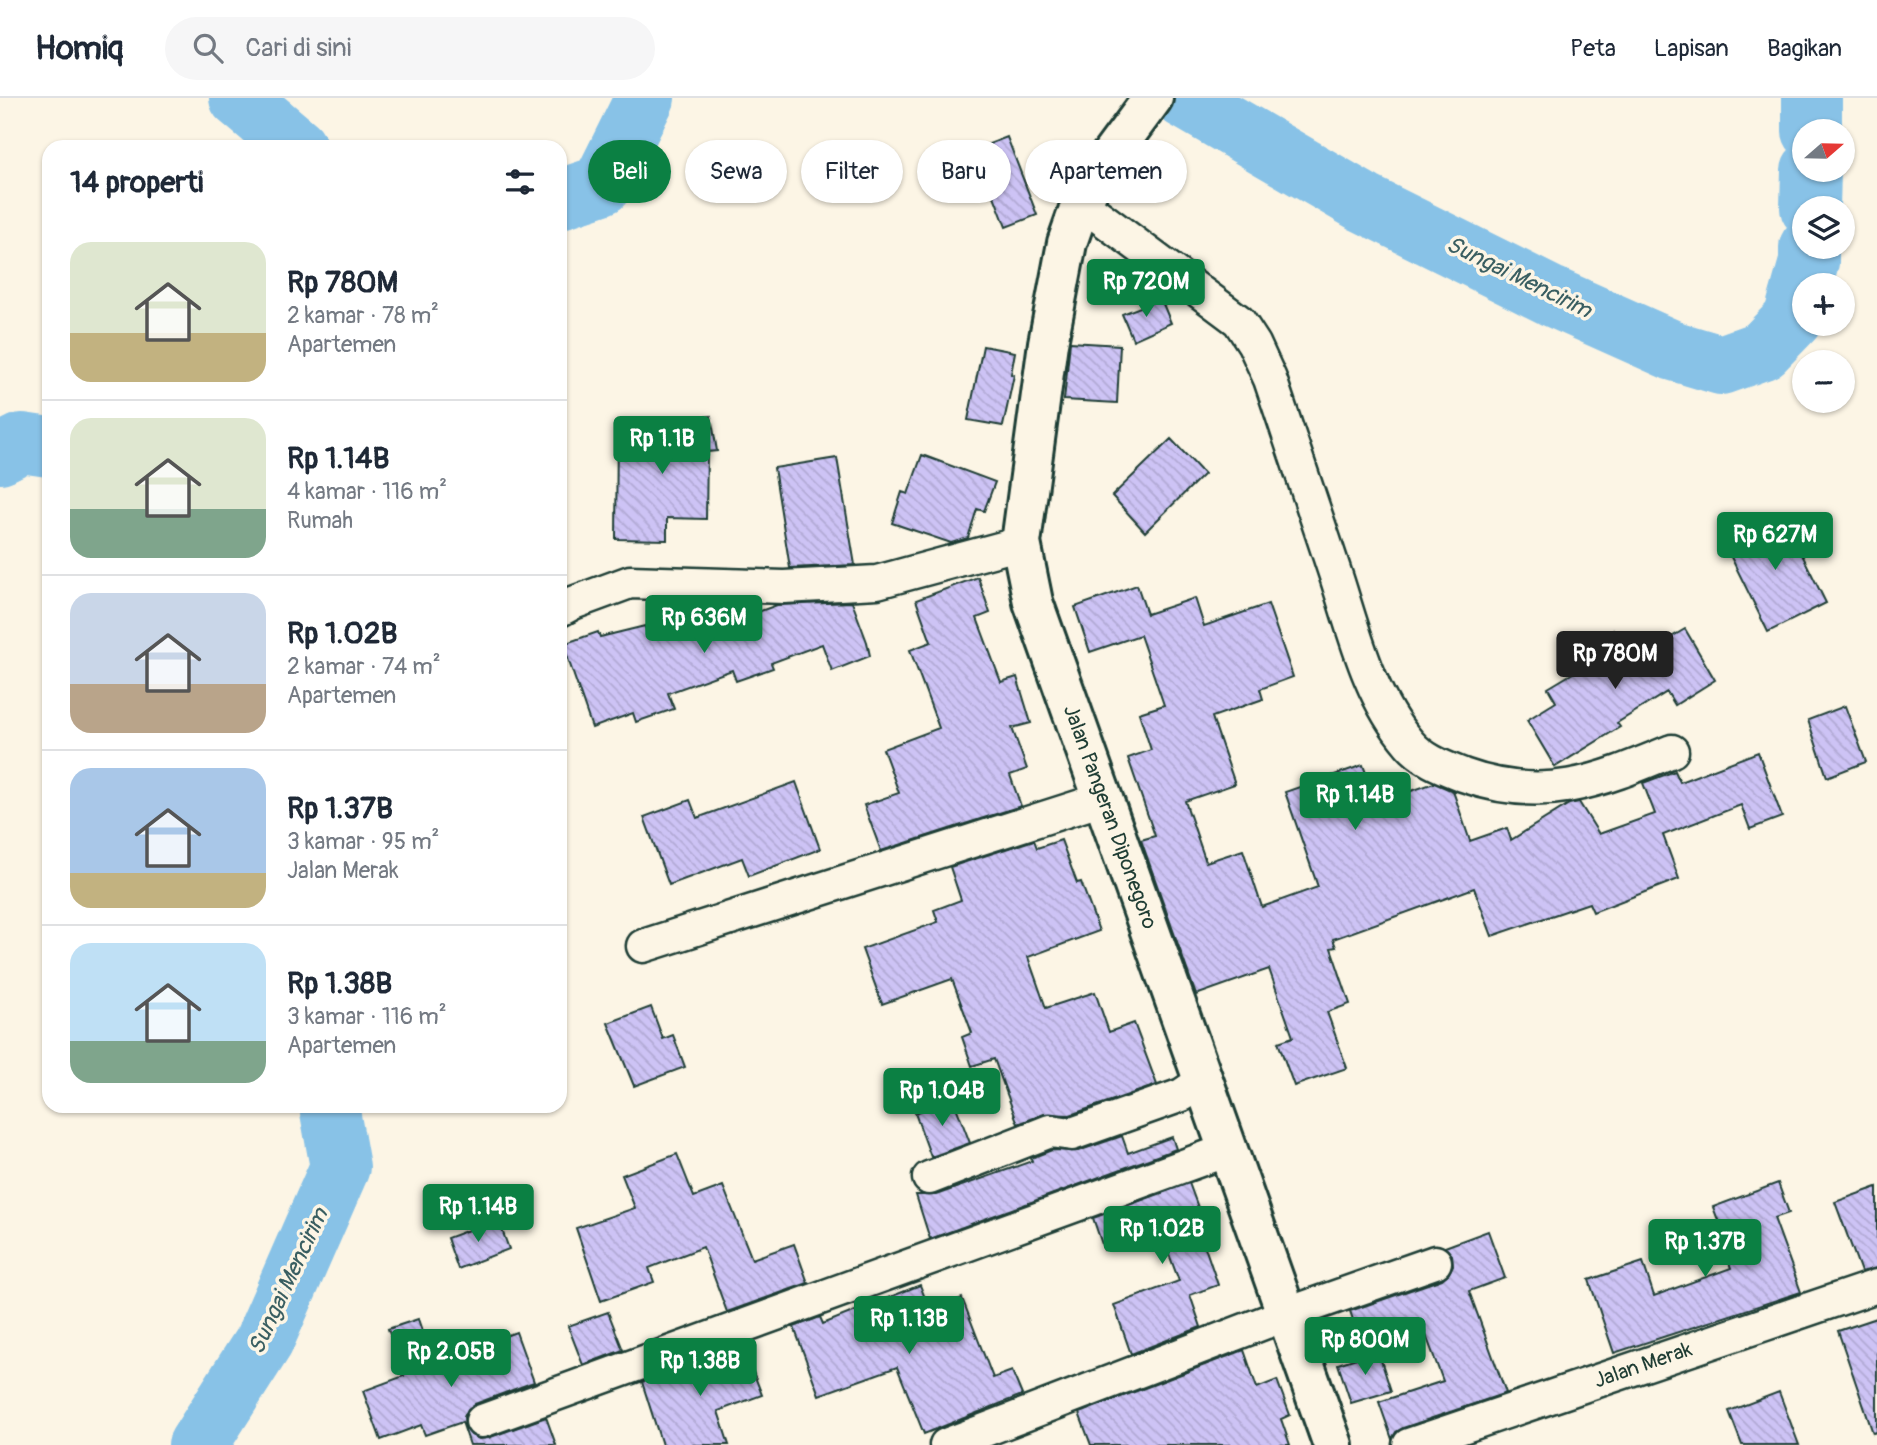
<!DOCTYPE html>
<html lang="id">
<head>
<meta charset="utf-8">
<style>
  :root { --surface:#fff; --page:#f6f6f7; --text:#1f2937; --muted:#747a83; --line:#e0e1e3; --accent:#0b8043 }
  body { margin:0; font-family:Pangolin,sans-serif; background:var(--page); color:var(--text); height:100vh; display:flex; flex-direction:column; font-size:26px; white-space:nowrap }
  * { box-sizing:border-box; margin:0 }
  p { font-size:23px; color:var(--muted) }
  .icon { flex:none; width:38px; height:38px; fill:none; stroke:currentColor; stroke-width:2; stroke-linecap:round; stroke-linejoin:round }
  .map { position:relative; flex:1; overflow:hidden }
  .sheet { position:absolute; left:42px; top:42px; width:525px; height:973px; display:flex; flex-direction:column; background:var(--surface); border-radius:21px; box-shadow:0 2px 5px #0004 }
  .sheet>* { flex:none }
  .guide { position:absolute; left:588px; top:42px; width:665px; height:63px; display:flex; gap:14px }
  .needle { width:46px; rotate:70deg }
  .controls { position:absolute; left:1792px; top:21px; display:grid; gap:14px }
  .controls a { display:grid; place-items:center; width:63px; height:63px; border-radius:50%; background:var(--surface); box-shadow:0 2px 5px #0004; font-size:35px }
  .price { position:absolute; translate:-50% -60px; padding:0 16px; border-radius:7px; background:var(--accent); color:#fff; font-size:23px; line-height:46px; filter:drop-shadow(0 2px 4px #0008) }
  .price::after { content:''; position:absolute; left:50%; top:42px; width:21px; height:16px; margin-left:-10px; background:inherit; clip-path:polygon(0 0,100% 0,50% 100%) }
  .price.on { background:#222; color:#fff }
  ul { padding:0; list-style:none }
  li { display:flex; align-items:center; gap:21px; height:175px; padding:0 28px }
  li+li { border-top:2px solid var(--line) }
  li span { display:grid; place-items:center; flex:none; width:196px; height:140px; border-radius:21px; color:#555 }
  li>.icon { margin-inline-start:auto }
  span .icon { width:84px; height:84px; fill:#fffc; stroke-width:1 }
  li b { font-size:30px }
  h2 { display:flex; justify-content:space-between; align-items:center; height:84px; padding:0 28px; font-size:30px }
  .tag { padding:0 24px; border-radius:32px; background:var(--surface); box-shadow:0 2px 5px #0004; font-size:24px; line-height:63px }
  .tag.on { background:var(--accent); color:#fff }
  header { display:flex; align-items:center; gap:42px; box-sizing:border-box; height:98px; padding:0 35px; background:var(--surface); border-bottom:2px solid var(--line) }
  header strong { font-size:33px }
  nav { display:flex; gap:38px; margin-inline-start:auto; font-size:24px }
  .search { width:490px; height:63px; background:var(--page); display:flex; align-items:center; gap:18px; box-sizing:border-box; padding:0 24px; border-radius:38px; color:var(--muted); font-size:26px }
  .map>svg:first-child { display:block }
  .lines { fill:none; stroke-linecap:round; stroke-linejoin:round }
  .river { stroke:#88c2e7; stroke-width:60 }
  .building { fill:url(#building-back-hatch); stroke:#1f3d34; stroke-width:2 }
  .street-casing { stroke:#1f3d34; stroke-width:37 }
  .secondary-casing { stroke:#1f3d34; stroke-width:44 }
  .street { stroke:#fcf5e5; stroke-width:32 }
  .secondary { stroke:#fcf5e5; stroke-width:38 }
  .labels { text-anchor:middle; dominant-baseline:central; stroke-width:7; stroke-linejoin:round; paint-order:stroke }
  .street-label { font-size:21px; fill:#1f3d34; stroke:#fcf5e5 }
  .water-label { font-size:23px; font-style:italic; fill:#395e61; stroke:#fcf5e5 }
</style>
</head>
<body>
<header>
<strong>Homiq</strong>
<div class="search"><svg class="icon" aria-label="search" viewBox="0 0 24 24"><circle cx="10" cy="10" r="6"/><path d="M15 15l6 6"/></svg>Cari di sini</div>
<nav><a>Peta</a><a>Lapisan</a><a>Bagikan</a></nav>
</header>
<div class="map">
<svg width="1877" height="1347" viewBox="0 0 1877 1347">
  <defs>
    <pattern id="building-back-hatch" width="6" height="6" patternUnits="userSpaceOnUse" patternTransform="scale(1.75)"><rect width="6" height="6" fill="#cdc3f5"/><path d="M-1 5l2 2M0 0l6 6M5-1l2 2" fill="none" stroke="#b0a8d3"/></pattern>
  </defs>
  <rect width="100%" height="100%" fill="#fcf5e5"/>
  <filter id="ink" filterUnits="userSpaceOnUse"><feTurbulence type="fractalNoise" baseFrequency=".0143" numOctaves="2"/><feDisplacementMap in="SourceGraphic" scale="14" xChannelSelector="R" yChannelSelector="G"/><feConvolveMatrix kernelMatrix="1 2 1 2 8 2 1 2 1" color-interpolation-filters="sRGB"/></filter>
  <g filter="url(#ink)">
    <g class="lines">
      <!-- river -->
      <path class="river" d="M239 0 297 49
        M1183 0 1364 105 1551 198 1674 253 1721 267 1763 252 1793 221 1809 164V149
        M1812 33V0
        M560 101 602 87 645 0
        M1810 110 1811 72
        M0 356 22 345 49 349
        M198 1347 264 1243 340 1069 329 1008"/>
    </g>
    <!-- building -->
    <path class="building" d="M1007 39 1037 117 1006 129 976 51Z
      M1161 201 1171 225 1133 242 1122 216Z
      M1070 244 1120 247 1117 305 1064 302Z
      M983 248 1015 254 1011 276 1014 277 1003 328 968 322Z
      M711 318 717 353 707 354 706 421 667 420V442L616 441 617 333Z
      M1171 341 1204 376 1145 434 1112 398Z
      M922 357 995 384 984 413 977 411 968 440 951 445 892 425 902 394 908 396Z
      M837 360 855 467 790 470 774 370Z
      M1781 414 1826 505 1768 534 1723 443Z
      M978 479 990 515 977 520 1001 584 1017 579 1031 625 1012 630 1027 671 1010 677 1021 708 881 753 864 707 899 695 883 651 939 630 910 552 931 544 916 502Z
      M1137 487 1147 516 1195 500 1204 528 1268 506 1293 579 1260 591 1263 601 1212 619 1235 686 1185 703 1206 764 1243 752 1262 809 1318 789 1285 694 1363 667 1377 705 1434 685 1453 693 1470 743 1507 730 1511 742 1569 706 1579 704 1599 736 1655 716 1643 685 1675 673 1680 684 1758 654 1782 719 1750 731 1741 707 1663 737 1679 781 1593 814 1589 805 1492 838 1474 790 1333 841 1336 849 1331 850 1350 906 1327 914 1347 970 1294 988 1278 944 1293 939 1269 871 1196 897 1141 742 1155 738 1128 660 1151 652 1139 615 1164 607 1140 537 1090 554 1075 509Z
      M852 504 867 544 870 558 832 573 822 546 771 565 773 570 736 583 732 572 668 595 674 611 636 624 633 615 592 630 563 546 598 534 600 539 645 528 647 535 697 517 703 534 777 507Z
      M1685 531 1715 582 1675 607 1667 594 1617 625 1620 629 1555 669 1527 622 1556 604 1548 590 1583 569 1575 556 1613 532 1631 563Z
      M1845 608 1866 664 1827 679 1808 622Z
      M796 684 820 751 749 778 742 760 669 787 644 719 690 702 697 720Z
      M1034 742 1037 750 1061 742 1077 785 1081 784 1099 833 1028 859 1046 910 1095 894 1109 934 1134 925 1157 987 1070 1017 1044 1016 1018 1026 994 961 972 968 962 939 972 935 952 881 882 906 862 851 938 824 934 812 961 802 950 769Z
      M651 909 663 941 673 937 685 969 634 988 608 925Z
      M953 1001 970 1045 931 1059 915 1015Z
      M1122 1038 1128 1055 1172 1039 1176 1051 930 1141 916 1097H936L1032 1063 1031 1060 1052 1052 1078 1053Z
      M677 1056 694 1099 723 1088 752 1161 794 1146 808 1185 727 1214 703 1149 649 1170 654 1184 601 1203 576 1130 635 1110 622 1077Z
      M1189 1085 1200 1115 1194 1117 1218 1187 1190 1197 1201 1229 1131 1256 1114 1207 1179 1183 1160 1132 1104 1152 1093 1120Z
      M1778 1085 1789 1115 1774 1120 1801 1194 1614 1255 1589 1182 1643 1164 1654 1198 1731 1170 1723 1149 1728 1148 1713 1109Z
      M1877 1089V1170L1861 1174 1835 1104Z
      M498 1121 509 1151 458 1171 447 1140Z
      M1488 1133 1505 1180 1469 1193 1506 1295 1403 1330 1396 1334 1392 1341 1379 1304 1443 1283 1424 1232 1364 1253 1350 1213 1442 1181 1449 1175 1453 1167 1452 1157 1445 1149Z
      M920 1187 930 1213 962 1200 993 1280 1012 1273 1022 1297 924 1336 897 1269 819 1297 794 1229 820 1219 823 1226Z
      M608 1214 623 1252 583 1267 568 1228Z
      M1877 1220V1334L1873 1335 1838 1233Z
      M418 1221 435 1272 486 1254 483 1246 516 1234 534 1284 475 1306 468 1311 464 1319 465 1329 471 1337 479 1341 488 1340 546 1319 556 1347H470L462 1324 425 1337 421 1327 381 1342 363 1293 404 1278 388 1231Z
      M743 1248 762 1297 718 1313 729 1347H662L642 1284Z
      M1244 1252 1257 1290 1277 1282 1290 1317 1281 1321 1290 1347H1091L1079 1315Z
      M1378 1253 1391 1293 1351 1305 1338 1266Z
      M1779 1294 1799 1347H1742L1729 1313Z"/>
    <g class="lines">
      <defs>
        <path id="street" d="M1081 105 1239 223 1254 246 1270 281C1292 347 1315 414 1337 481 1355 537 1370 600 1409 645 1423 662 1443 669 1463 677 1544 706 1597 684 1672 653
          M560 512 573 505 630 484 784 489 877 484 1021 445
          M643 848 1103 701
          M929 1080 1050 1033 1072 1036 1182 997 1204 982
          M482 1323 1230 1051
          M946 1347 1287 1216 1435 1164
          M1409 1347 1877 1188"/>
        <path id="secondary" d="M1153 0 1096 77 1081 105 1067 145 1048 245 1021 445 1033 504 1333 1347"/>
      </defs>
      <!-- street casing -->
      <use href="#street" class="street-casing"/>
      <!-- secondary casing -->
      <use href="#secondary" class="secondary-casing"/>
      <!-- street -->
      <use href="#street" class="street"/>
      <!-- secondary -->
      <use href="#secondary" class="secondary"/>
    </g>
  </g>
  <g class="labels">
    <!-- street labels -->
    <g class="street-label">
      <text transform="translate(1110 719) rotate(70)">Jalan Pangeran Diponegoro</text>
      <text transform="translate(1643 1267) rotate(-19)">Jalan Merak</text>
    </g>
    <!-- water labels -->
    <g class="water-label">
      <text transform="translate(1519 179) rotate(26)">Sungai Mencirim</text>
      <text transform="translate(288 1183) rotate(-65)">Sungai Mencirim</text>
    </g>
  </g>
</svg>
<div class="controls">
<a><svg class="needle" viewBox="-14 -14 28 28"><path d="M0-13l5 13h-10z" fill="#e53935"/><path d="M0 13l5-13h-10z" fill="#747a83"/></svg></a>
<a><svg class="icon" aria-label="layers" viewBox="0 0 24 24"><path d="M12 4l9 5-9 5-9-5zM3 14l9 5 9-5"/></svg></a>
<a>+</a>
<a>−</a>
</div>
<b class="price" style="left:1146px;top:221px">Rp 720M</b>
<b class="price" style="left:662px;top:378px">Rp 1.1B</b>
<b class="price" style="left:1775px;top:474px">Rp 627M</b>
<b class="price" style="left:704px;top:557px">Rp 636M</b>
<b class="price on" style="left:1615px;top:593px">Rp 780M</b>
<b class="price" style="left:1355px;top:734px">Rp 1.14B</b>
<b class="price" style="left:942px;top:1030px">Rp 1.04B</b>
<b class="price" style="left:478px;top:1146px">Rp 1.14B</b>
<b class="price" style="left:1162px;top:1168px">Rp 1.02B</b>
<b class="price" style="left:1705px;top:1181px">Rp 1.37B</b>
<b class="price" style="left:909px;top:1258px">Rp 1.13B</b>
<b class="price" style="left:1365px;top:1279px">Rp 800M</b>
<b class="price" style="left:451px;top:1291px">Rp 2.05B</b>
<b class="price" style="left:700px;top:1300px">Rp 1.38B</b>
<div class="guide">
<a class="tag on">Beli</a>
<a class="tag">Sewa</a>
<a class="tag">Filter</a>
<a class="tag">Baru</a>
<a class="tag">Apartemen</a>
</div>
<section class="sheet">
<h2>14 properti<svg class="icon" aria-label="filters" viewBox="0 0 24 24"><path d="M4 7h16M4 17h16"/><circle cx="9" cy="7" r="2"/><circle cx="15" cy="17" r="2"/></svg></h2>
<ul>
<li><span style="background:linear-gradient(#dfe7d0 65%,#c2b280 0)"><svg class="icon" aria-label="home" viewBox="0 0 24 24"><path d="M3 11l9-7 9 7M6 9v11h12V9"/></svg></span><div><b>Rp 780M</b><p>2 kamar · 78 m²</p><p>Apartemen</p></div></li>
<li><span style="background:linear-gradient(#dfe7d0 65%,#7fa58c 0)"><svg class="icon" aria-label="home" viewBox="0 0 24 24"><path d="M3 11l9-7 9 7M6 9v11h12V9"/></svg></span><div><b>Rp 1.14B</b><p>4 kamar · 116 m²</p><p>Rumah</p></div></li>
<li><span style="background:linear-gradient(#c9d6e8 65%,#b9a48a 0)"><svg class="icon" aria-label="home" viewBox="0 0 24 24"><path d="M3 11l9-7 9 7M6 9v11h12V9"/></svg></span><div><b>Rp 1.02B</b><p>2 kamar · 74 m²</p><p>Apartemen</p></div></li>
<li><span style="background:linear-gradient(#a9c7e8 75%,#c2b280 0)"><svg class="icon" aria-label="home" viewBox="0 0 24 24"><path d="M3 11l9-7 9 7M6 9v11h12V9"/></svg></span><div><b>Rp 1.37B</b><p>3 kamar · 95 m²</p><p>Jalan Merak</p></div></li>
<li><span style="background:linear-gradient(#bfe0f5 70%,#7fa58c 0)"><svg class="icon" aria-label="home" viewBox="0 0 24 24"><path d="M3 11l9-7 9 7M6 9v11h12V9"/></svg></span><div><b>Rp 1.38B</b><p>3 kamar · 116 m²</p><p>Apartemen</p></div></li>
</ul>
</section>
</div>
</body>
</html>
